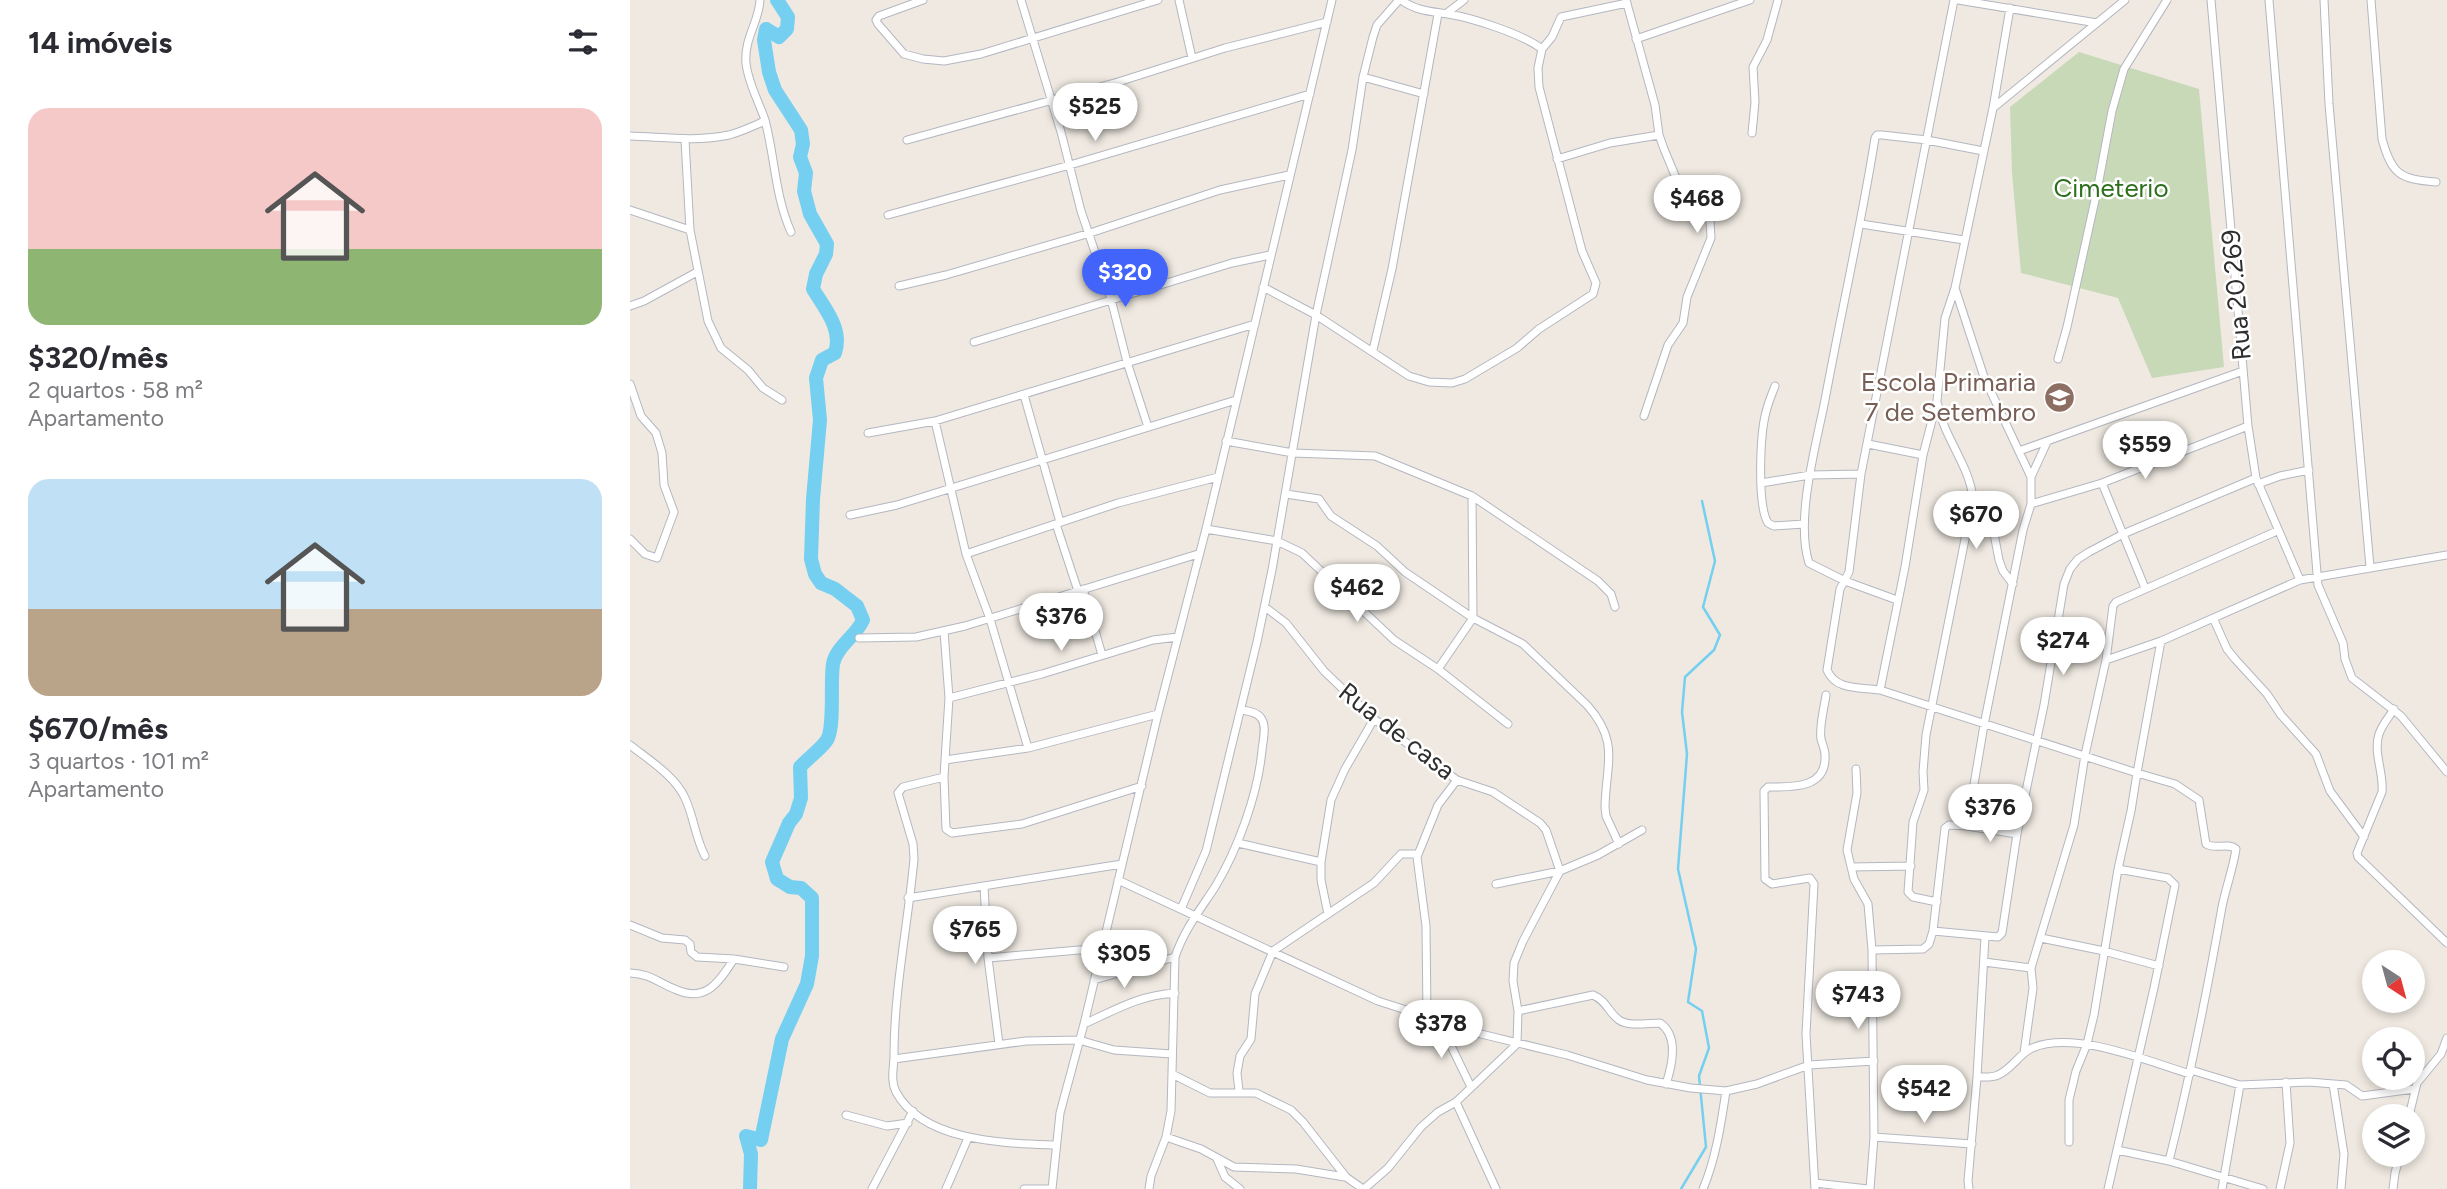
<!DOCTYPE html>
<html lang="pt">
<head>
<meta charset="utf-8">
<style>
  :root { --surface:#fff; --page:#f2f2f3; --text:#2b2b33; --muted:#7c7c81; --accent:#4264fb }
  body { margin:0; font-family:Figtree,sans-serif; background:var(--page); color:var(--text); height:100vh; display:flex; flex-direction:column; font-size:26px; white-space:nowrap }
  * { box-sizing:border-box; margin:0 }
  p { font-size:23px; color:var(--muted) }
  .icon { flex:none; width:38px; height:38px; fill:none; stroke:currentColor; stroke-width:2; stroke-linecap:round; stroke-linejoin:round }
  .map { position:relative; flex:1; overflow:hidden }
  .sheet { display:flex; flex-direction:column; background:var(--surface); width:630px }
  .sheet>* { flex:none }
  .needle { width:46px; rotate:144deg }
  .fabs { position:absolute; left:1732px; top:950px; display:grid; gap:14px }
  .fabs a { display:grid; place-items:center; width:63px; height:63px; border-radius:50%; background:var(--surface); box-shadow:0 4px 10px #0003; font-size:35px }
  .price { position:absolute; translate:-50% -60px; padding:0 16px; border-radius:24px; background:#fff; color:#222; font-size:23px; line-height:46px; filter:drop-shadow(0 2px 4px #0008) }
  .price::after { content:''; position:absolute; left:50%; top:42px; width:21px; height:16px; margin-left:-10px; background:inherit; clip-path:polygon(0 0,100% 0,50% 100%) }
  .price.active { background:var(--accent); color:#fff }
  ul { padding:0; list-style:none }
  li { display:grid; align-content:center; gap:14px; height:371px; padding:0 28px }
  li span { display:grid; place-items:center; height:217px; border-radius:21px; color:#555 }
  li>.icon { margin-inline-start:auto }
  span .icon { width:126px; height:126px; fill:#fffc; stroke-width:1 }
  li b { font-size:30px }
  h2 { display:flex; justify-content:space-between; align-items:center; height:84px; padding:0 28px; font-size:30px }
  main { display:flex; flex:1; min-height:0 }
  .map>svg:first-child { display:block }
  .cemetery { fill:#c8d9b8 }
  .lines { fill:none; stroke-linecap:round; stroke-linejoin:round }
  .stream { stroke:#75cff0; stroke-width:2.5 }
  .river { stroke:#75cff0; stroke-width:14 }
  .minor-casing { stroke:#b4b7c1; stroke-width:9 }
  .minor { stroke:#fff; stroke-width:7 }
  .labels { text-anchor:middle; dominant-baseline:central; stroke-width:5; stroke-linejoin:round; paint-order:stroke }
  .park-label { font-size:26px; fill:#2c6e1b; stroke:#fff }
  .street-label { font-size:26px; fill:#2e2e2e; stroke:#fff }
  .education-label { font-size:26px; fill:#785e54; stroke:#fff; text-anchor:end }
</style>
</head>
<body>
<main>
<section class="sheet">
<h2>14 imóveis<svg class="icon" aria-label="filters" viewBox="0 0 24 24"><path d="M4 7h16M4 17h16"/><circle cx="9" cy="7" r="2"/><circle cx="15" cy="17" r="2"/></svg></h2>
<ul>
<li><span style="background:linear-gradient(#f6c9c9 65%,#8fb573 0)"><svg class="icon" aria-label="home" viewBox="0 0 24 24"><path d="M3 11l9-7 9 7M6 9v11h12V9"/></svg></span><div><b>$320/mês</b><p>2 quartos · 58 m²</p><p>Apartamento</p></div></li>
<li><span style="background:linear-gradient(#bfe0f5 60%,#b9a48a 0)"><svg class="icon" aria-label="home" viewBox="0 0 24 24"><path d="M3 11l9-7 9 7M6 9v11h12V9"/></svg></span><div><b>$670/mês</b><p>3 quartos · 101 m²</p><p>Apartamento</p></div></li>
</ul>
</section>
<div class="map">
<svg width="1817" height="1189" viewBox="0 0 1817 1189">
  <rect width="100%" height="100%" fill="#efe9e1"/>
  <!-- cemetery -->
  <path class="cemetery" d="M1449 52 1569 89 1594 367 1522 378 1488 298 1391 273 1382 173 1380 107Z"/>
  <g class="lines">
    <!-- stream -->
    <path class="stream" d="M1051 1189 1076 1147 1069 1076 1079 1048 1072 1011 1058 1002 1066 949 1048 869 1057 754 1052 712 1055 677 1084 650 1090 635 1073 607 1085 561 1072 501"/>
    <!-- river -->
    <path class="river" d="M120 1189 121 1154 116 1136 131 1140 152 1039 177 984 182 956V898L171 888 160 887 147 879 142 862 159 823 166 814 171 798 170 767C178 758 190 750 197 740 205 727 200 682 203 664 206 647 226 636 233 620L227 606 205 589 191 583 185 574 181 559 183 499 190 420 186 378 192 360 205 353C213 329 195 309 183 289L186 274 196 254 197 244 180 214 174 191 176 173 170 157 173 144 171 130 145 90 139 72 134 40 136 29 149 37 157 29 158 17 147 0"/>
    <defs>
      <path id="minor" d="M130 0C129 22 114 38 116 63 118 83 129 102 135 120 145 158 145 196 161 232
        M293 0 249 16 246 20 248 24 274 54 293 59 314 61 351 54 528 0
        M391 0 431 132 451 211 481 299 497 362 518 427
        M549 0 562 58
        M996 0 1025 105 1029 135 1034 149 1056 202 1080 221 1081 238 1057 297 1053 323 1038 345 1014 416
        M1324 0 1231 474 1219 572 1210 589 1197 670C1206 691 1230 687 1250 690L1507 773 1501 811 1488 869 1464 1015 1457 1044 1446 1071 1439 1100V1142
        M1328 0 1467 23
        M1581 0 1618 426 1626 478 1670 580
        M1639 0 1688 585 1713 643 1715 659 1722 678 1771 716 1817 772
        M1694 0 1699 104 1740 567
        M1741 0 1752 139C1762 175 1770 179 1806 182
        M817 13 834 0
        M1006 39 1120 0
        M912 49 922 37 931 17 997 3
        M733 77 794 94
        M1363 108 1495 0
        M1122 133 1125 102 1123 67 1137 40 1148 0
        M0 136C33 137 66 142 99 135 111 132 123 126 135 121
        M55 140 60 230 78 321 91 348 118 370 133 388 152 400
        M277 140 488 82 595 48 697 22
        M927 159 980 143 1029 135
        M0 210 60 230
        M258 215 440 165 680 94
        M1231 224 1334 240
        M269 286 316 275 460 233 590 190 659 175
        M633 287 686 315 779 376 799 382 822 383 835 379 887 348 909 329 963 294 966 283 952 251 909 87 908 68 912 49C892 34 843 18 818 14 799 11 787 11 771 0
        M1325 288 1354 377 1401 477V504L1393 530 1354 725 1337 826 1319 825 1315 828 1303 931 1368 937 1372 933 1387 834 1414 705 1434 584 1440 569 1448 559 1459 552 1493 534 1626 478
        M0 306 14 301 67 272
        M344 342 602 263 640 255
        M743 350 762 269 808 14
        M1428 359 1437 327 1467 191 1482 111 1494 69 1537 0
        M0 384 11 416 26 433 32 453 34 485 44 512 27 558 15 554 0 539
        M1145 386C1142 394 1138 403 1136 412 1130 434 1127 505 1138 523L1144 526 1174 524
        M394 395 430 522
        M305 421 336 554 360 619 398 748
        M238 433 305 421 625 324
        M596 441 663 453 745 456 842 496 968 581 981 594 985 607
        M1238 444 1293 455
        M1389 451 1613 371
        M1401 477 1417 442
        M1131 483 1180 475 1231 474
        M1472 483 1515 588
        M1628 484 1650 476 1679 470
        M656 494 689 499 701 516 747 546 775 572 843 618 893 644 957 705C990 742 976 763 975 807L976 816 989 844
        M1343 499 1357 512 1362 523 1369 560 1373 571 1383 584
        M1401 504 1472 483 1618 426
        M220 515 267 505 606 400
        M426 524 448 591
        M576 529 647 541 672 553 764 640 808 669 878 724
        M336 554 488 503 588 477
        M453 589 472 655
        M1267 600 1215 581 1179 563C1165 520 1186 445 1195 400 1211 313 1231 226 1245 138L1247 135H1252L1297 140 1353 151
        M635 607 656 623 694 671 744 719 827 780 863 792 910 823 916 830 930 871 893 941 884 963 883 981 888 1011 887 1044 826 1102 808 1112 791 1127 758 1168 734 1189
        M1584 620 1597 649 1605 659 1637 694 1651 715 1686 754 1700 791 1734 837
        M314 631 319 698 315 760
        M229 638 286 637 335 626 568 554
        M1531 641 1507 773 1545 784 1569 800 1576 844C1585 850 1598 842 1606 849 1603 869 1596 887 1592 907 1577 992 1560 1077 1539 1161
        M1476 660 1531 641 1670 580 1817 555
        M808 669 843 618 842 496
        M1250 690 1275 567 1293 455 1307 401 1315 318 1325 288 1363 108 1380 8
        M319 698 412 674 523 640 548 637
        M1764 709C1759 717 1752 725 1749 734 1743 753 1754 773 1752 792L1727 853 1728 857 1817 943
        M0 745C19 760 45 776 55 798 64 817 65 837 75 856
        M1226 769 1227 793 1217 850 1224 879 1238 904 1242 950
        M314 777 316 829 322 833 392 824 512 786
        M1337 826 1387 834
        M608 843 691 862
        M1221 867 1281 866
        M488 880 748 1001 851 1034 937 1055 1017 1080 1061 1088 1096 1091 1127 1084 1179 1065 1244 1061
        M866 884 930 871 968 855 1012 830
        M354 886 358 958 369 1044
        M278 898 492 864
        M1307 902 1283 897 1278 892 1283 822 1294 790 1293 772 1296 735 1343 499C1340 466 1314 438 1308 405
        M551 909 576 851 627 642 642 570 686 315 722 150 733 77 743 37 747 25 769 0
        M698 914 691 880V862L701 800 715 769 744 719
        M0 925 32 938 55 940 60 944 61 952 67 957 104 959 154 967
        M1411 938 1474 951 1529 966
        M358 958 472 948
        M1354 962 1401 968 1444 825 1455 755 1476 660 1483 606 1486 602 1647 531
        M0 973C22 974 28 983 47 990 77 1003 90 980 104 959
        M464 980 545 957
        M888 1011 963 995C977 1001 978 1012 989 1020 999 1027 1018 1023 1030 1023 1049 1036 1042 1066 1036 1084
        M797 1016 796 926 787 857 808 805 827 780
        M808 1019 841 1087
        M454 1024C485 1010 510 995 545 993
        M1394 1053 1403 988 1401 968
        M264 1059 396 1041 449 1040 484 1050 542 1054
        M1561 1070 1610 1085 1679 1082 1716 1085 1732 1096 1784 1089
        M542 1074 580 1093H626L661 1110 673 1122 716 1177 733 1189
        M1347 1077C1354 1077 1362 1078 1368 1075 1382 1069 1389 1054 1402 1048 1445 1030 1517 1061 1560 1074
        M1703 1084 1714 1154 1711 1189
        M609 1091 607 1073 610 1056 621 1039 625 994 643 951 744 883 771 854H788
        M826 1102 866 1189
        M216 1115 257 1126 278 1123
        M1779 1116 1787 1083 1811 1054 1817 1038
        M536 1137 571 1149 604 1167 666 1169 715 1177
        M1244 1137 1342 1144
        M426 1145C377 1143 294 1143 266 1092 260 1080 264 1068 264 1055 264 990 278 924 284 859L283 844 268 793 273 787 314 777 315 760 398 748 528 714
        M1487 1150 1539 1161 1633 1189
        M587 1159 595 1177 610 1189
        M1185 1183 1238 1189
        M242 1189 283 1111
        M316 1189 338 1138
        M394 1189H419
        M422 1189 430 1113 454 1024 528 714 576 529 702 0
        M519 1189 521 1176 536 1137 541 1111 545 957C554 930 570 910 585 887 608 849 628 794 632 750 633 740 637 726 631 718 627 712 618 711 612 710
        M1073 1189C1086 1158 1091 1124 1096 1091
        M1185 1189 1176 1034 1184 884 1180 878 1142 884 1135 879 1134 791 1138 787C1162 787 1197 789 1195 755 1195 749 1192 744 1191 739 1189 726 1194 709 1196 695
        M1240 1189 1244 1137 1242 950 1293 949 1299 944 1303 931
        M1339 1189 1338 1181 1347 1077 1355 937
        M1478 1189 1524 988 1545 885 1538 878 1488 869
        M1592 1189 1610 1085
        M1650 1189 1660 1143 1656 1082
        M1763 1189 1765 1173 1770 1155"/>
    </defs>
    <!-- minor casing -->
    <use href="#minor" class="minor-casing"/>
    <!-- minor -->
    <use href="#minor" class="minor"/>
  </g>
  <!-- icons -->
  <defs>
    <symbol id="school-disc" viewBox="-11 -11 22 22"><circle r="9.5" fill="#8d6e63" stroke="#fff"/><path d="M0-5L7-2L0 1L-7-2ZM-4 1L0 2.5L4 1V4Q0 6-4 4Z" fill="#fff"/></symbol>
  </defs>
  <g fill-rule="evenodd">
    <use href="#school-disc" x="1412" y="380" width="35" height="35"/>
  </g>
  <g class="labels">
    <!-- park labels -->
    <g class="park-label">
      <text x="1481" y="188">Cimeterio</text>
    </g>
    <!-- street labels -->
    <g class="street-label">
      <text transform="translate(1606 295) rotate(-95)">Rua 20.269</text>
      <text transform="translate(767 731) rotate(38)">Rua de casa</text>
    </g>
    <!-- education labels -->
    <g class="education-label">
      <text x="1406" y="382">Escola Primaria<tspan x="1406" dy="30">7 de Setembro</tspan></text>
    </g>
  </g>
</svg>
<div class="fabs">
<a><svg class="needle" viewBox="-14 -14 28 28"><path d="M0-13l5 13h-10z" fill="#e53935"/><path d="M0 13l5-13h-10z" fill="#7c7c81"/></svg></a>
<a><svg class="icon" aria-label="locate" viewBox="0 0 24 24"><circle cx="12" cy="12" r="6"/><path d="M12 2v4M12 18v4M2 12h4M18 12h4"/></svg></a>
<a><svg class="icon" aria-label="layers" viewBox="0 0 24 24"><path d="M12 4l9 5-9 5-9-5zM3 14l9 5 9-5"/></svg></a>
</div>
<b class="price" style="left:465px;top:143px">$525</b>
<b class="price" style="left:1067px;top:235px">$468</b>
<b class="price active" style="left:495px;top:309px">$320</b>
<b class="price" style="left:1515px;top:481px">$559</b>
<b class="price" style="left:1346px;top:551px">$670</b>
<b class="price" style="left:727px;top:624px">$462</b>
<b class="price" style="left:431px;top:653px">$376</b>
<b class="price" style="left:1433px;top:677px">$274</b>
<b class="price" style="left:1360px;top:844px">$376</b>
<b class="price" style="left:345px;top:966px">$765</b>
<b class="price" style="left:494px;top:990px">$305</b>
<b class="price" style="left:1228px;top:1031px">$743</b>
<b class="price" style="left:811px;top:1060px">$378</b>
<b class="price" style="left:1294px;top:1125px">$542</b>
</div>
</main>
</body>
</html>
